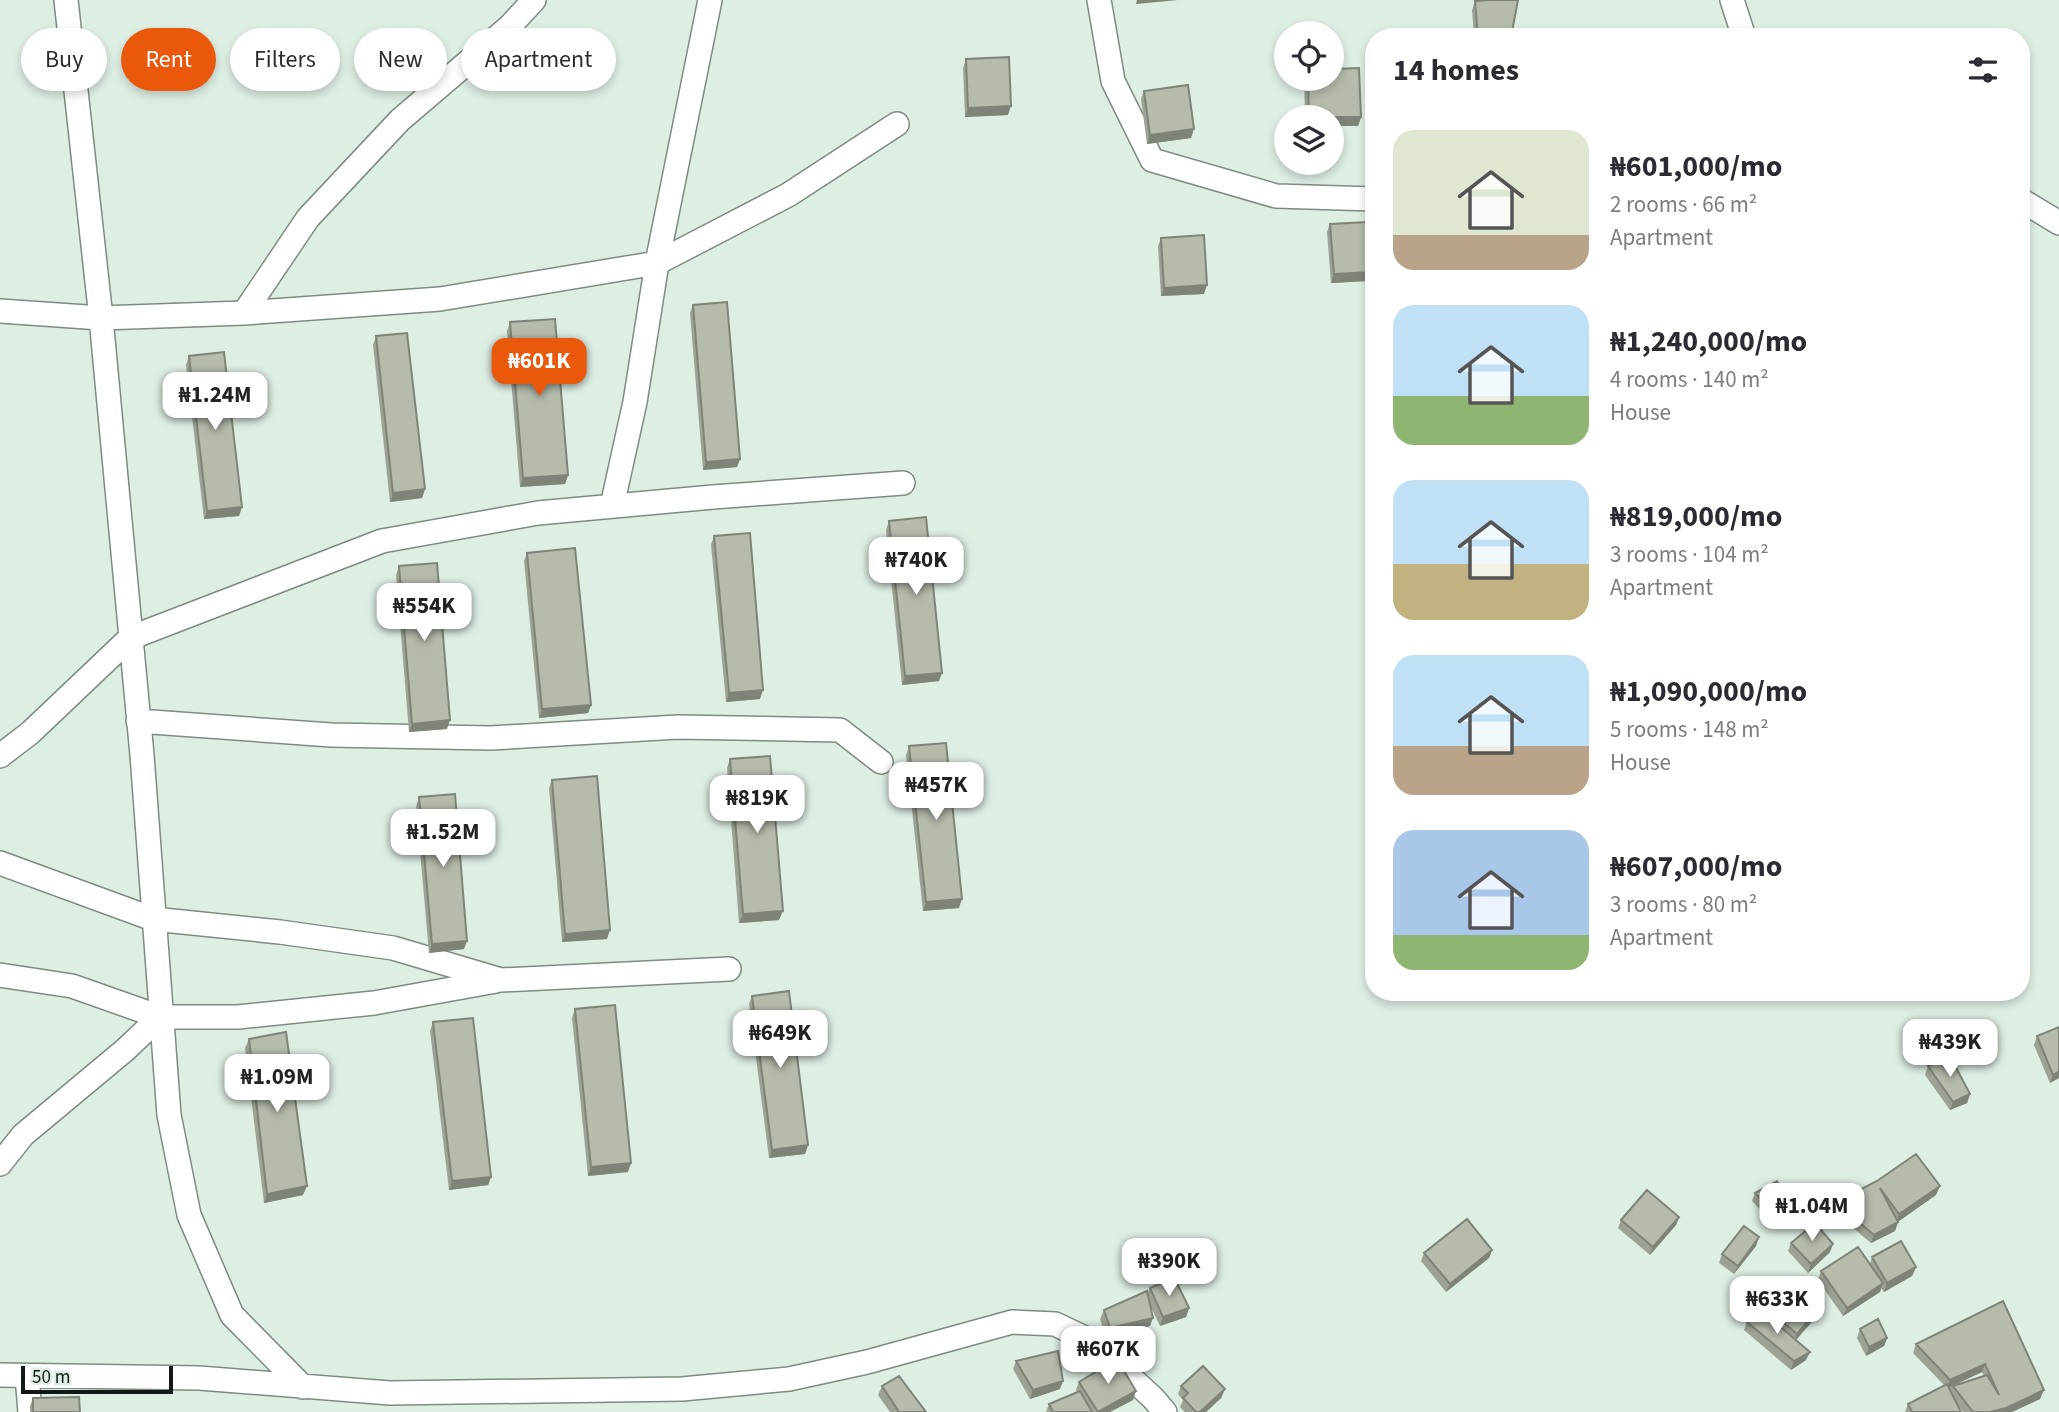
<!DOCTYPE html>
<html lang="en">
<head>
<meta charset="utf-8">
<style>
  :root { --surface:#fff; --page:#f2f2f3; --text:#2b2b33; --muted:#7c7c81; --accent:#ea580c }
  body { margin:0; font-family:"Source Sans 3",sans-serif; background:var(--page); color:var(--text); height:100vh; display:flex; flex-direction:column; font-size:26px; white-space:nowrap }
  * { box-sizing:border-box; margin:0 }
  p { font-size:23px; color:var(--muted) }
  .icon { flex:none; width:38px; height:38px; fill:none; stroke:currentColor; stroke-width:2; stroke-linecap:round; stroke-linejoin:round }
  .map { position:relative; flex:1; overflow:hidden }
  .sheet { position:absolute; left:1365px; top:28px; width:665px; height:973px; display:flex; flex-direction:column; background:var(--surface); border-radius:28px; box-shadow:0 4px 10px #0003 }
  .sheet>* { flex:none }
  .guide { position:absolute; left:21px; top:28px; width:665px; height:63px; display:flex; gap:14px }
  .controls { position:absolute; left:1274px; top:21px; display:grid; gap:14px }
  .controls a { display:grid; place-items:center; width:70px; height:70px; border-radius:50%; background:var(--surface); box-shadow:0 4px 10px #0003; font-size:35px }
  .scale { position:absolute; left:21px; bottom:18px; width:152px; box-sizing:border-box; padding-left:7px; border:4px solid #121814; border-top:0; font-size:19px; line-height:24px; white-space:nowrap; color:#121814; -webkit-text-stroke:5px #ddeee3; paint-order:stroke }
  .price { position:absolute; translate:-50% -60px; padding:0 16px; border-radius:14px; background:#fff; color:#222; font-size:23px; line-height:46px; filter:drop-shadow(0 2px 4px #0008) }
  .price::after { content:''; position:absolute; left:50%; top:42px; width:21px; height:16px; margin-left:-10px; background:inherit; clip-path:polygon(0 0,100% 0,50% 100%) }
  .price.current { background:var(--accent); color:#fff }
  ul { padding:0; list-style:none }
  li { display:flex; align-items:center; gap:21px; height:175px; padding:0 28px }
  li span { display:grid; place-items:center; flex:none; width:196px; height:140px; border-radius:21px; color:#555 }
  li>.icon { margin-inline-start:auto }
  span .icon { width:84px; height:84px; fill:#fffc; stroke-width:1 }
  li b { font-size:30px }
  h2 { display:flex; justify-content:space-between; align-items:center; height:84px; padding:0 28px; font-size:30px }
  .chip { padding:0 24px; border-radius:32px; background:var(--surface); box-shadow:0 4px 10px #0003; font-size:24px; line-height:63px }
  .chip.current { background:var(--accent); color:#fff }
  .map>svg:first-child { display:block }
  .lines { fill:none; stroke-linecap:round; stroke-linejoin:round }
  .minor-casing { stroke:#7d8c82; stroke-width:26 }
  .minor { stroke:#fff; stroke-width:23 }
  .wall { fill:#9ca294; fill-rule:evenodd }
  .shaded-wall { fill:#7f8478 }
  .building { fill:#b5bcac; stroke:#7f8478; stroke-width:2 }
</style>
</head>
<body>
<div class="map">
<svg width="2059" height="1412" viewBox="0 0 2059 1412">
  <rect width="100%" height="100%" fill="#ddeee3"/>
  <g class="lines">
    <defs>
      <path id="minor" d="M66 0 101 318 142 755 169 1115 189 1215 232 1315 303 1387
        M1099 0 1113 81 1152 160 1276 196 1374 199
        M1732 0 1744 37
        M2021 200 2059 223
        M0 311 101 318 244 313 440 299 657 263 788 195 897 124
        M244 313 308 218 400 120 509 27 534 0
        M612 506 635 402 657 263 710 0
        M138 721 331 735 491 738 678 727 840 730 881 762
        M0 756 30 733 130 638 382 541 538 513 713 497 903 483
        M0 863 153 919 280 932 393 948 501 980 729 969
        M0 975 72 986 160 1017
        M0 1164 23 1135 125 1050 160 1017H238L374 1003 496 981
        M0 1375 199 1378 390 1393 682 1389 789 1379 867 1362 1012 1322 1055 1324 1091 1341 1153 1398 1165 1412
        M27 1376 30 1412"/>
    </defs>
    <!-- minor casing -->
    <use href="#minor" class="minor-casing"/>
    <!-- minor -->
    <use href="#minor" class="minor"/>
  </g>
  <!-- wall -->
  <path class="wall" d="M1475 1 1511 37H1474L1472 10Z
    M966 59 1008 115 965 117 963 68Z
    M1304 79H1332L1361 117 1358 126H1332V117H1305Z
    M1144 91 1191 138 1147 144 1141 99Z
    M1330 224 1371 272 1368 281 1331 283 1327 232Z
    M1161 238 1204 294 1161 296 1158 246Z
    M693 305 740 459 737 467 703 470 690 313Z
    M510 322 568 475 565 484 520 487 507 331Z
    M376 336 425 489 422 498 390 502 373 345Z
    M189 356 242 507 239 516 204 519 186 365Z
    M889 521 939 681 902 685 886 530Z
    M714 536 760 699 726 702 711 545Z
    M527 553 591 705 588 713 539 718 524 561Z
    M399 566 447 729 409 732 396 575Z
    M909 746 959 908 923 911 906 755Z
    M730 759 779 920 739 923 727 768Z
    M552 780 607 939 562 942 549 788Z
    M419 797 464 949 429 953 416 806Z
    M752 996 808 1145 805 1154 769 1158 749 1004Z
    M575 1009 628 1172 588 1176 572 1018Z
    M433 1022 491 1177 488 1185 449 1190 430 1031Z
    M2059 1027V1078L2050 1083 2034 1045 2037 1036Z
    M249 1039 303 1195 264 1203 245 1048Z
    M1928 1066 1970 1094 1967 1103 1950 1110 1925 1075Z
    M1877 1181 1936 1195 1898 1222 1895 1231 1871 1243 1833 1211 1836 1202Z
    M1755 1193 1792 1221 1779 1229 1752 1201Z
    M1679 1217 1676 1225 1650 1255 1618 1228 1621 1220Z
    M1791 1243 1830 1252 1808 1273 1788 1251Z
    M1756 1246 1734 1274 1719 1263 1722 1254Z
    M1492 1250 1489 1258 1446 1292 1421 1261 1424 1253Z
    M1872 1257 1916 1267 1912 1276 1884 1292 1881 1288 1880 1292 1843 1316 1818 1280 1821 1271 1870 1264Z
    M1150 1288 1189 1308 1186 1317 1160 1326 1149 1303 1150 1326 1106 1336 1100 1319 1104 1310 1147 1294Z
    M1754 1297 1820 1307 1817 1316 1796 1340 1806 1360 1791 1370 1744 1330 1747 1322 1756 1310 1751 1306Z
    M2003 1301 2040 1399 2012 1412H1963L1956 1402 1961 1412H1905L1908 1404 1945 1386 1913 1353 1916 1344ZM1982 1372 1984 1376 1953 1386Z
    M1860 1329 1887 1338 1884 1346 1866 1356 1857 1338Z
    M1016 1361 1060 1389 1030 1399 1013 1369Z
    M1079 1382 1133 1400 1110 1412H1046L1049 1404 1077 1392 1076 1390Z
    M882 1386 926 1412H890L878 1395Z
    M1181 1386 1225 1389 1221 1398 1206 1412H1185L1180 1407 1183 1400 1178 1394Z
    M33 1398 80 1412H30V1406Z"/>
  <!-- shaded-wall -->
  <path class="shaded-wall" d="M1137 0H1178L1136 4Z
    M1011 106 1008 115 965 117 968 108Z
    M1361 117 1358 126H1332V118Z
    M1194 129 1191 138 1147 144 1150 135Z
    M1371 272 1368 281 1331 283 1334 274Z
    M1207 285 1204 294 1161 296 1164 288Z
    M740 459 737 467 703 470 706 462Z
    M568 475 565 484 520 487 523 478Z
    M425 489 422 498 390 502 393 493Z
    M242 507 239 516 204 519 207 511Z
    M942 673 939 681 902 685 905 676Z
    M763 690 760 699 726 702 729 693Z
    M591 705 588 713 539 718 542 709Z
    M450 720 447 729 409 732 412 724Z
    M962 899 959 908 923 911 926 902Z
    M783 911 779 920 739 923 743 914Z
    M610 930 607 939 562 942 565 934Z
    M467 941 464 949 429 953 432 944Z
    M2059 1071V1078L2050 1083 2053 1075Z
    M1970 1094 1967 1103 1950 1110 1953 1102Z
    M808 1145 805 1154 769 1158 772 1150Z
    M631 1163 628 1172 588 1176 591 1167Z
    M491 1177 488 1185 449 1190 452 1181Z
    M307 1186 303 1195 264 1203 267 1194Z
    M1940 1186 1936 1195 1896 1223 1899 1214Z
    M1795 1213 1792 1221 1779 1229 1782 1221Z
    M1679 1217 1676 1225 1650 1255 1653 1247Z
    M1898 1222 1895 1231 1871 1243 1874 1235Z
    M1759 1237 1756 1246 1734 1274 1738 1266Z
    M1833 1244 1830 1252 1808 1273 1811 1264Z
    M1492 1250 1489 1258 1446 1292 1450 1284Z
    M1916 1267 1912 1276 1884 1292 1887 1283Z
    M1883 1283 1880 1292 1843 1316 1847 1308Z
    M1820 1307 1817 1316 1794 1342 1797 1334Z
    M1189 1308 1186 1317 1160 1326 1163 1317Z
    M1153 1318 1150 1326 1106 1336 1110 1328Z
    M1887 1338 1884 1346 1866 1356 1869 1347Z
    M1810 1352 1806 1360 1791 1370 1794 1361Z
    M1985 1364 1982 1372 1947 1388 1950 1380Z
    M1063 1381 1060 1389 1030 1399 1033 1390Z
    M1225 1389 1221 1398 1206 1412H1200Z
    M2044 1390 2040 1399 2012 1412H1990Z
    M1136 1391 1133 1400 1110 1412H1098Z"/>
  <!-- building -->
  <path class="building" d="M1490 0H1518L1511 37H1478L1475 1Z
    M1861 32V37H1820V35Z
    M1009 57 1011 106 968 108 966 59Z
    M1359 68 1361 117H1309L1308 79H1332V69Z
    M1188 85 1194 129 1150 135 1144 91Z
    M1368 222 1371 272 1334 274 1330 224Z
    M1204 235 1207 285 1164 288 1161 238Z
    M727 302 740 459 706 462 693 305Z
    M555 319 568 475 523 478 510 322Z
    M407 333 425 489 393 493 376 336Z
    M224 352 242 507 207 511 189 356Z
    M926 517 942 673 905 676 889 521Z
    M750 533 763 690 729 693 714 536Z
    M575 548 591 705 542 709 527 553Z
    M437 563 450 720 412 724 399 566Z
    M946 743 962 899 926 902 909 746Z
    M770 756 783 911 743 914 730 759Z
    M597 776 610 930 565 934 552 780Z
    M455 794 467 941 432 944 419 797Z
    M789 991 808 1145 772 1150 752 996Z
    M615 1005 631 1163 591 1167 575 1009Z
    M473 1018 491 1177 452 1181 433 1022Z
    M2059 1027V1071L2053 1075 2037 1036Z
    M286 1032 307 1186 267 1194 249 1039Z
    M1951 1058 1970 1094 1953 1102 1928 1066Z
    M1916 1154 1940 1186 1899 1214 1880 1188 1898 1222 1874 1235 1836 1202 1877 1181Z
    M1777 1181 1795 1213 1782 1221 1755 1193Z
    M1647 1190 1679 1217 1653 1247 1621 1220Z
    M1467 1219 1492 1250 1450 1284 1424 1253Z
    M1815 1223 1833 1244 1811 1264 1791 1243Z
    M1744 1226 1759 1237 1738 1266 1722 1254Z
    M1901 1241 1916 1267 1887 1283 1872 1257Z
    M1858 1247 1883 1283 1847 1308 1821 1271Z
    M1174 1277 1189 1308 1163 1317 1150 1288Z
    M1784 1277 1820 1307 1797 1334 1754 1297Z
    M1147 1291 1153 1318 1110 1328 1104 1310Z
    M2003 1301 2044 1390 2006 1408 1990 1412H1973L1953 1386 1987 1375 1999 1395 1985 1364 1950 1380 1916 1344Z
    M1758 1308 1810 1352 1794 1361 1747 1322Z
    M1878 1319 1887 1338 1869 1347 1860 1329Z
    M1058 1351 1063 1381 1033 1390 1016 1361Z
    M1117 1359 1136 1391 1098 1412 1079 1382Z
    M1203 1366 1225 1389 1200 1412H1196L1183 1398 1188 1393 1181 1386Z
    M899 1376 926 1412H899L882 1386Z
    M1947 1384 1961 1412H1912L1908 1404Z
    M1080 1391 1092 1412H1053L1049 1404Z
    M79 1397 80 1412H33V1398Z"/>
</svg>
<div class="controls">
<a><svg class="icon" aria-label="locate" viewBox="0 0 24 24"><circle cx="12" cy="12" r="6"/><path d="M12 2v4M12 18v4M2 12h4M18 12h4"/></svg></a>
<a><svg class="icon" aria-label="layers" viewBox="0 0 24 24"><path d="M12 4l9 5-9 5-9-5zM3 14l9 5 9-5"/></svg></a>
</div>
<div class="scale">50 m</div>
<b class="price current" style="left:539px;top:398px">₦601K</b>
<b class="price" style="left:215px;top:432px">₦1.24M</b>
<b class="price" style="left:916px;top:597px">₦740K</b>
<b class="price" style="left:424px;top:643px">₦554K</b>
<b class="price" style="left:936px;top:822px">₦457K</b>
<b class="price" style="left:757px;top:835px">₦819K</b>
<b class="price" style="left:443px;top:869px">₦1.52M</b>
<b class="price" style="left:780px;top:1070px">₦649K</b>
<b class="price" style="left:1950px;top:1079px">₦439K</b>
<b class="price" style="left:277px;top:1114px">₦1.09M</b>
<b class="price" style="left:1812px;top:1243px">₦1.04M</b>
<b class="price" style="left:1169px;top:1298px">₦390K</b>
<b class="price" style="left:1777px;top:1336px">₦633K</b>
<b class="price" style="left:1108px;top:1386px">₦607K</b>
<div class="guide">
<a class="chip">Buy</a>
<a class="chip current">Rent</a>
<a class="chip">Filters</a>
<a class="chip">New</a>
<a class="chip">Apartment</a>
</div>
<section class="sheet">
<h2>14 homes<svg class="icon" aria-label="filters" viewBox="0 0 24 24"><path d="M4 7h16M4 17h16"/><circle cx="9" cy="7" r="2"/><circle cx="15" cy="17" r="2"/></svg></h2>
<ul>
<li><span style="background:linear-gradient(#dfe7d0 75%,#b9a48a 0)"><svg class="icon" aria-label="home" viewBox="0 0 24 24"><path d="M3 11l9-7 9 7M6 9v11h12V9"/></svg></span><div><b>₦601,000/mo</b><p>2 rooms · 66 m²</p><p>Apartment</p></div></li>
<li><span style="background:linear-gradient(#bfe0f5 65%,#8fb573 0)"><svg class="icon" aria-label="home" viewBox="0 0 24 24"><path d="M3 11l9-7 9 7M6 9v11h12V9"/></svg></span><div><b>₦1,240,000/mo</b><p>4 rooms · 140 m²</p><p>House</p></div></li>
<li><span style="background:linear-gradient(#bfe0f5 60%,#c2b280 0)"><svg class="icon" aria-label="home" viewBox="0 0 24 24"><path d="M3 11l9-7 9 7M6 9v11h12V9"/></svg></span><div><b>₦819,000/mo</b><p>3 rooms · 104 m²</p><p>Apartment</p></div></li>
<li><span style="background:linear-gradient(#bfe0f5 65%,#b9a48a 0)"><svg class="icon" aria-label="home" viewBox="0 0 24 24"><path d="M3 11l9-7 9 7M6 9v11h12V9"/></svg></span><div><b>₦1,090,000/mo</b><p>5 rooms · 148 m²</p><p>House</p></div></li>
<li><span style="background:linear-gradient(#a9c7e8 75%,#8fb573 0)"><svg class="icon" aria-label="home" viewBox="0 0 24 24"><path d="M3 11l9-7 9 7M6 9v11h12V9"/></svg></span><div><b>₦607,000/mo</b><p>3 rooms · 80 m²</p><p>Apartment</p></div></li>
</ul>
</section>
</div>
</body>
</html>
